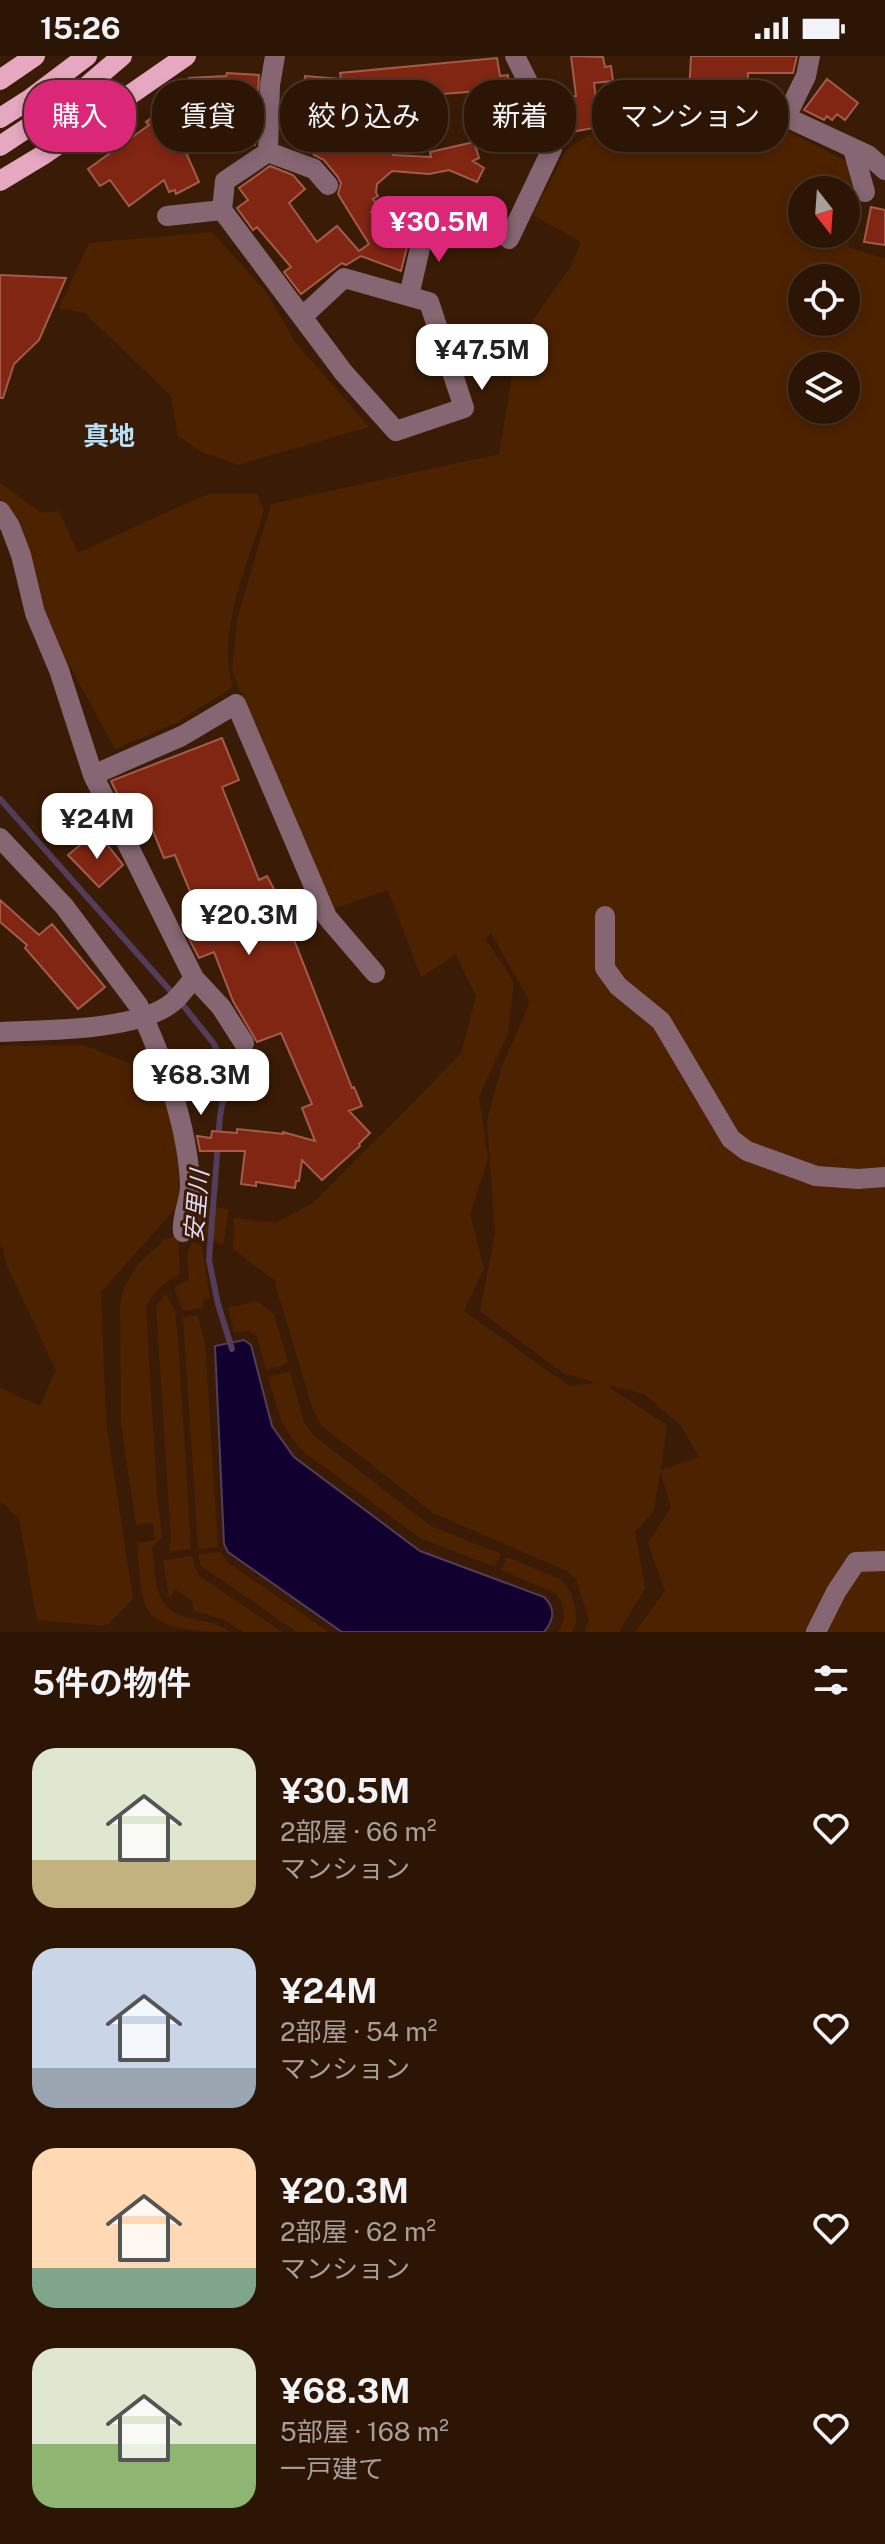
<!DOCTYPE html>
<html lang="ja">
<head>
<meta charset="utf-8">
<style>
  :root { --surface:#2c1504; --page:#341e0e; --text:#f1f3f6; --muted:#a69f9a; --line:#483426; --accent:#db2777 }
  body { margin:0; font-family:"Public Sans","Noto Sans JP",sans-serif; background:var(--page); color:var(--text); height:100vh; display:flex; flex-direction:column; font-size:30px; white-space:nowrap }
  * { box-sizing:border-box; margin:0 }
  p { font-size:26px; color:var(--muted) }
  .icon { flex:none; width:44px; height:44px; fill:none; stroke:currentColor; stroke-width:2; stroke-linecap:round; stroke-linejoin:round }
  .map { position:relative; height:1576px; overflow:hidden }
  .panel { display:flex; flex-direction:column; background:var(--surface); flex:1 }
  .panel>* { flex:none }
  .hud { position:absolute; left:24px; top:24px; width:838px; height:72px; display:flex; gap:16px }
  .needle { width:52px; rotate:163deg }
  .fabs { position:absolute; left:788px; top:120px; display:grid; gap:16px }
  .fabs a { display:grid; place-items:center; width:72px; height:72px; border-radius:50%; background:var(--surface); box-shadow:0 4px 12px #0003,0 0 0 2px var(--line); font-size:40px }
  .price { position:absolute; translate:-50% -68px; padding:0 18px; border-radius:16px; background:#fff; color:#222; font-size:26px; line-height:52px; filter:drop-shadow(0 2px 4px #0008) }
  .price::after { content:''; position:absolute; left:50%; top:48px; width:24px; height:18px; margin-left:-12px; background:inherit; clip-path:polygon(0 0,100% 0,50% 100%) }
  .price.active { background:var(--accent); color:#fff }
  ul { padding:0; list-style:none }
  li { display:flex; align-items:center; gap:24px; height:200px; padding:0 32px }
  li span { display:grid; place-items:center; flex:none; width:224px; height:160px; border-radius:24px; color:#555 }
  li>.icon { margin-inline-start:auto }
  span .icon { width:96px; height:96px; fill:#fffc; stroke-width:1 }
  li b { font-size:34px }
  h2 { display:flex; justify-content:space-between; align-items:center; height:96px; padding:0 32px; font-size:34px }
  .tag { padding:0 28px; border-radius:32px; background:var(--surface); box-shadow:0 4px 12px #0003,0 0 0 2px var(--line); font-size:28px; line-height:72px }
  .tag.active { background:var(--accent); color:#fff }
  .status { display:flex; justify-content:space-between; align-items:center; height:56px; padding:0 40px; background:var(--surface); direction:ltr }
  .status svg { height:22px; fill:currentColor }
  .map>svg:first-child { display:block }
  .green { fill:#4d2200; fill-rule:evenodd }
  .water { fill:#11002f; stroke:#533d58; stroke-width:2 }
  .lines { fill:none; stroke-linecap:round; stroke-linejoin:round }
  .stream { stroke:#533d58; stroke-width:6 }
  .building { fill:#802613; stroke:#a25c4c; stroke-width:2 }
  .minor { stroke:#856672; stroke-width:20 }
  .major { stroke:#e6a7c0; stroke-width:20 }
  .labels { text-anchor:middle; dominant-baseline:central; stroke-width:6; stroke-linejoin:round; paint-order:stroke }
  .water-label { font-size:24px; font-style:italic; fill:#dfdaf6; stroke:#3a1c06 }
  .quarter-label { font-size:26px; font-weight:bold; fill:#b4e2fd; stroke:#3a1c06 }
</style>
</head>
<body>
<div class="status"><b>15:26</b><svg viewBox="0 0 49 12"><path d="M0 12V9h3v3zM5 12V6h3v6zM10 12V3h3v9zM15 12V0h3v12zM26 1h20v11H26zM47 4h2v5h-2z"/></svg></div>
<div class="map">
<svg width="885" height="1576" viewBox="0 0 885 1576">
  <rect width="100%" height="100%" fill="#3a1c06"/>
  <!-- green -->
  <path class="green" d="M661 64 783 73 848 106 854 149 848 191 885 203V1576H635L665 1535 648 1487 671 1451 660 1416 654 1455 635 1476 645 1532 619 1576H584L589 1564 576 1523 567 1515 433 1457 321 1369 312 1351 274 1224 233 1193 234 1162 276 1167 313 1147 461 998 476 940 456 899 421 921 388 834 331 854 316 821 232 615 237 563 271 448 499 398 518 285 570 212 581 186 533 159 567 93 599 73ZM802 134H846V178H802ZM802 222H846V266H802ZM802 310H846V354H802ZM491 877 530 946 501 1013 487 1065 495 1177 480 1255 563 1317 598 1327 569 1330 464 1255 484 1212 470 1158 488 1103 479 1041 508 977 514 926 485 882ZM606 1329 644 1338 681 1370 699 1401 661 1414 667 1369Z
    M212 176 267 237 295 286 369 371 238 409 202 396 178 380 171 340 85 257 59 252 89 187Z
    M0 427 42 457 59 455 78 497 207 438H257L264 454C249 504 215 580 233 631L176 667 115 693 64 599 35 532 20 465 0 443Z
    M83 989 152 1016 169 1058 187 1129 175 1153 101 1236 106 1365 133 1543 106 1570 37 1564 19 1462 0 1445V1332L40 1350 56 1314 8 1212 0 1185V990Z
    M195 1109 210 1137V1151L229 1153 223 1189 190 1174Z
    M173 1180 178 1181 180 1218C164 1227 154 1234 146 1252L157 1438 162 1481 152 1492C157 1526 151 1554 193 1563 207 1566 218 1567 230 1576 208 1576 161 1575 148 1554 139 1541 139 1503 137 1487L155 1484 153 1467 136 1469 121 1368 120 1250 124 1231 138 1208 164 1184Z
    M192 1186 202 1190 210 1243 203 1244 204 1251 187 1255 182 1253 174 1232 189 1223 187 1198Z
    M166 1238 175 1255 178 1283 191 1493 169 1496 171 1482 156 1250Z
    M258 1245 274 1258 288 1307 266 1314 257 1280 247 1275 234 1277 228 1252Z
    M197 1259 205 1285 218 1491 198 1493 183 1262Z
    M290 1315 304 1366 313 1379 431 1470 501 1498 495 1511 420 1482 301 1394 282 1367 268 1321Z
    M220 1496 228 1507 329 1576H297L201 1510 198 1498Z
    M192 1500 196 1515 202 1522 282 1576H243L224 1564 194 1554 191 1544 176 1534 169 1542 163 1504Z
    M507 1501 560 1523C573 1534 582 1562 572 1576H558C567 1563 565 1549 555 1537L501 1514Z"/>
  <!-- water -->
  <path class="water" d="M244 1284 251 1289 272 1370 294 1401 420 1495 544 1541C556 1553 554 1564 544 1576H342L228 1496 224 1488 215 1290Z"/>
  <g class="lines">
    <!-- stream -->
    <path class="stream" d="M0 743 183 949 214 988 223 1010 224 1039 220 1060 209 1204 218 1248 232 1293"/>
  </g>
  <!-- building -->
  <path class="building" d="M571 0 603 1 605 11 611 10 613 25 594 27 599 71 571 76 567 41 576 40Z
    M691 0H797L793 17H748L747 47 711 46V59L688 57Z
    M497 2 500 20 508 19 510 46 519 41 529 68 504 82 488 87 479 67 491 60 480 35 405 41 407 57 387 59 393 99 431 101 430 96 474 86 479 102 473 105 484 112 477 126 449 114 429 118 392 115 377 128 376 137 378 140 373 143 379 151 371 156 384 175 409 183 401 215 361 200 346 209 342 207 301 238 284 216 291 211 257 171 253 174 237 152 248 144 239 132 270 110 293 119 305 133 289 147 317 186 337 170 359 195 369 188 338 138 341 127 338 121 324 104 314 99 293 62 302 64 305 20 341 23 340 17Z
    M227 17 259 19 255 89 215 85 219 89 184 92 199 126 176 138 175 134 169 136 164 124 129 150 110 124 100 130 88 113 149 69 146 66 166 52 162 47 190 30 189 22 226 20Z
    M827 23 858 47 845 64 837 58 832 64 827 60 824 64 804 54Z
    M664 46H685L686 62H664Z
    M871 151 885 154V189L864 186Z
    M0 219 66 222 39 284 14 308 3 342H0Z
    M222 682 239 724 222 731 259 824 267 820 275 835 282 836 294 870 291 876 352 1032 354 1031 362 1050 349 1055 370 1077 359 1088 360 1090 322 1124 302 1104 299 1125H296L295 1132 256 1126V1130L241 1128 245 1095H200L197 1080 211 1082 212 1075 237 1077V1073L283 1078V1076L315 1085 302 1052 312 1048 281 977 257 986 233 945 214 896 199 902 182 869 201 862 175 799 164 802 146 758 130 764 111 725Z
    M103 783 123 809 99 831 68 799 85 785 91 792Z
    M0 844 39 879 52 868 105 931 78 953 25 892 27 889 0 866Z"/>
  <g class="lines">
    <!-- minor -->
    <path class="minor" d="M275 0 270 29 268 96 225 125 222 154 344 317 396 375 464 352 429 246 344 222 302 261
      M810 0 806 20 786 61 868 99 885 114
      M853 93 865 136
      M268 96 314 113 328 129
      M167 160 222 154
      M509 183 552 93 527 24 515 0
      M409 240 426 166
      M0 455 10 470 21 499 35 557 59 614 93 719 194 922C187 930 181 939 173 946 139 975 44 974 0 976
      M93 719 182 680 236 648 327 861 375 917
      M0 782 64 850 138 949C163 1004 187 1066 190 1127 191 1145 181 1158 183 1176
      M605 860V912L618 930 661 965 731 1083 747 1095 816 1120 858 1123 885 1121
      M194 922 221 951 244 987
      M816 1576 836 1536 856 1506 885 1505"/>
    <!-- major -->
    <path class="major" d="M0 24 35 0
      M0 62 30 43 87 0
      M0 90 74 41 122 0
      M0 125 43 99 186 0"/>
  </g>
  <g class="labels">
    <!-- water labels -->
    <g class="water-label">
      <text transform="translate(196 1150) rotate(-85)">安里川</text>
    </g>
    <!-- quarter labels -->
    <g class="quarter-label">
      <text x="109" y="379">真地</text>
    </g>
  </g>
</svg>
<div class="fabs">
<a><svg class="needle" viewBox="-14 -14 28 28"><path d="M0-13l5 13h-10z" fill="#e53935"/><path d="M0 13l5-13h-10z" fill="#a69f9a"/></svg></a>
<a><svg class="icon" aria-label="locate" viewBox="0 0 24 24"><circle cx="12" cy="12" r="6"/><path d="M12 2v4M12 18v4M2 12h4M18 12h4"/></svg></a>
<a><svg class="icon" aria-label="layers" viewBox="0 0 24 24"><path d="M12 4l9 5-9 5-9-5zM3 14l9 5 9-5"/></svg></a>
</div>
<b class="price active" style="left:439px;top:208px">¥30.5M</b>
<b class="price" style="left:482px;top:336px">¥47.5M</b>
<b class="price" style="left:97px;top:805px">¥24M</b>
<b class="price" style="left:249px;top:901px">¥20.3M</b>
<b class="price" style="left:201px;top:1061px">¥68.3M</b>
<div class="hud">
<a class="tag active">購入</a>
<a class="tag">賃貸</a>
<a class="tag">絞り込み</a>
<a class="tag">新着</a>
<a class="tag">マンション</a>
</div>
</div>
<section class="panel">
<h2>5件の物件<svg class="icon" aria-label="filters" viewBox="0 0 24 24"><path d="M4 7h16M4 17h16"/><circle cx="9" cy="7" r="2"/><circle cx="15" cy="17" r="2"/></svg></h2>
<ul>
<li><span style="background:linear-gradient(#dfe7d0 70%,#c2b280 0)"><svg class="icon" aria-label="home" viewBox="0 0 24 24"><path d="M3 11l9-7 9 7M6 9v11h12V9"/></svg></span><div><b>¥30.5M</b><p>2部屋 · 66 m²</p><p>マンション</p></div><svg class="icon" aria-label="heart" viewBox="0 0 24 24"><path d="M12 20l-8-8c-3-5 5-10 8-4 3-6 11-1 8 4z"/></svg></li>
<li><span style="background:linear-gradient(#c9d6e8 75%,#9aa5b1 0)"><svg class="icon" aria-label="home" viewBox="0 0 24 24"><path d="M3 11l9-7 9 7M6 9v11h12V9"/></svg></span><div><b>¥24M</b><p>2部屋 · 54 m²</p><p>マンション</p></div><svg class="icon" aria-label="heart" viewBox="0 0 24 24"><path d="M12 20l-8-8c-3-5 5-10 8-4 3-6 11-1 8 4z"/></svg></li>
<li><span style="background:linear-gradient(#ffd9b3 75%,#7fa58c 0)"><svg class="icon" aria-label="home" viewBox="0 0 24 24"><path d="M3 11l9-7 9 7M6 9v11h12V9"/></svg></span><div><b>¥20.3M</b><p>2部屋 · 62 m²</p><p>マンション</p></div><svg class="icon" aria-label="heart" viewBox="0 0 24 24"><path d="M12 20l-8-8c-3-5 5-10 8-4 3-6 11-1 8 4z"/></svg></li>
<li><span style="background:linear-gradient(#dfe7d0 60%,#8fb573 0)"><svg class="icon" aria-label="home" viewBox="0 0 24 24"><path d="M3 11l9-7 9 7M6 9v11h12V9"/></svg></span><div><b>¥68.3M</b><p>5部屋 · 168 m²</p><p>一戸建て</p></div><svg class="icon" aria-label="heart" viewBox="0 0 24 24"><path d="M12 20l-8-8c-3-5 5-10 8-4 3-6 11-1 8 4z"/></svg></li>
</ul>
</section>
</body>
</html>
